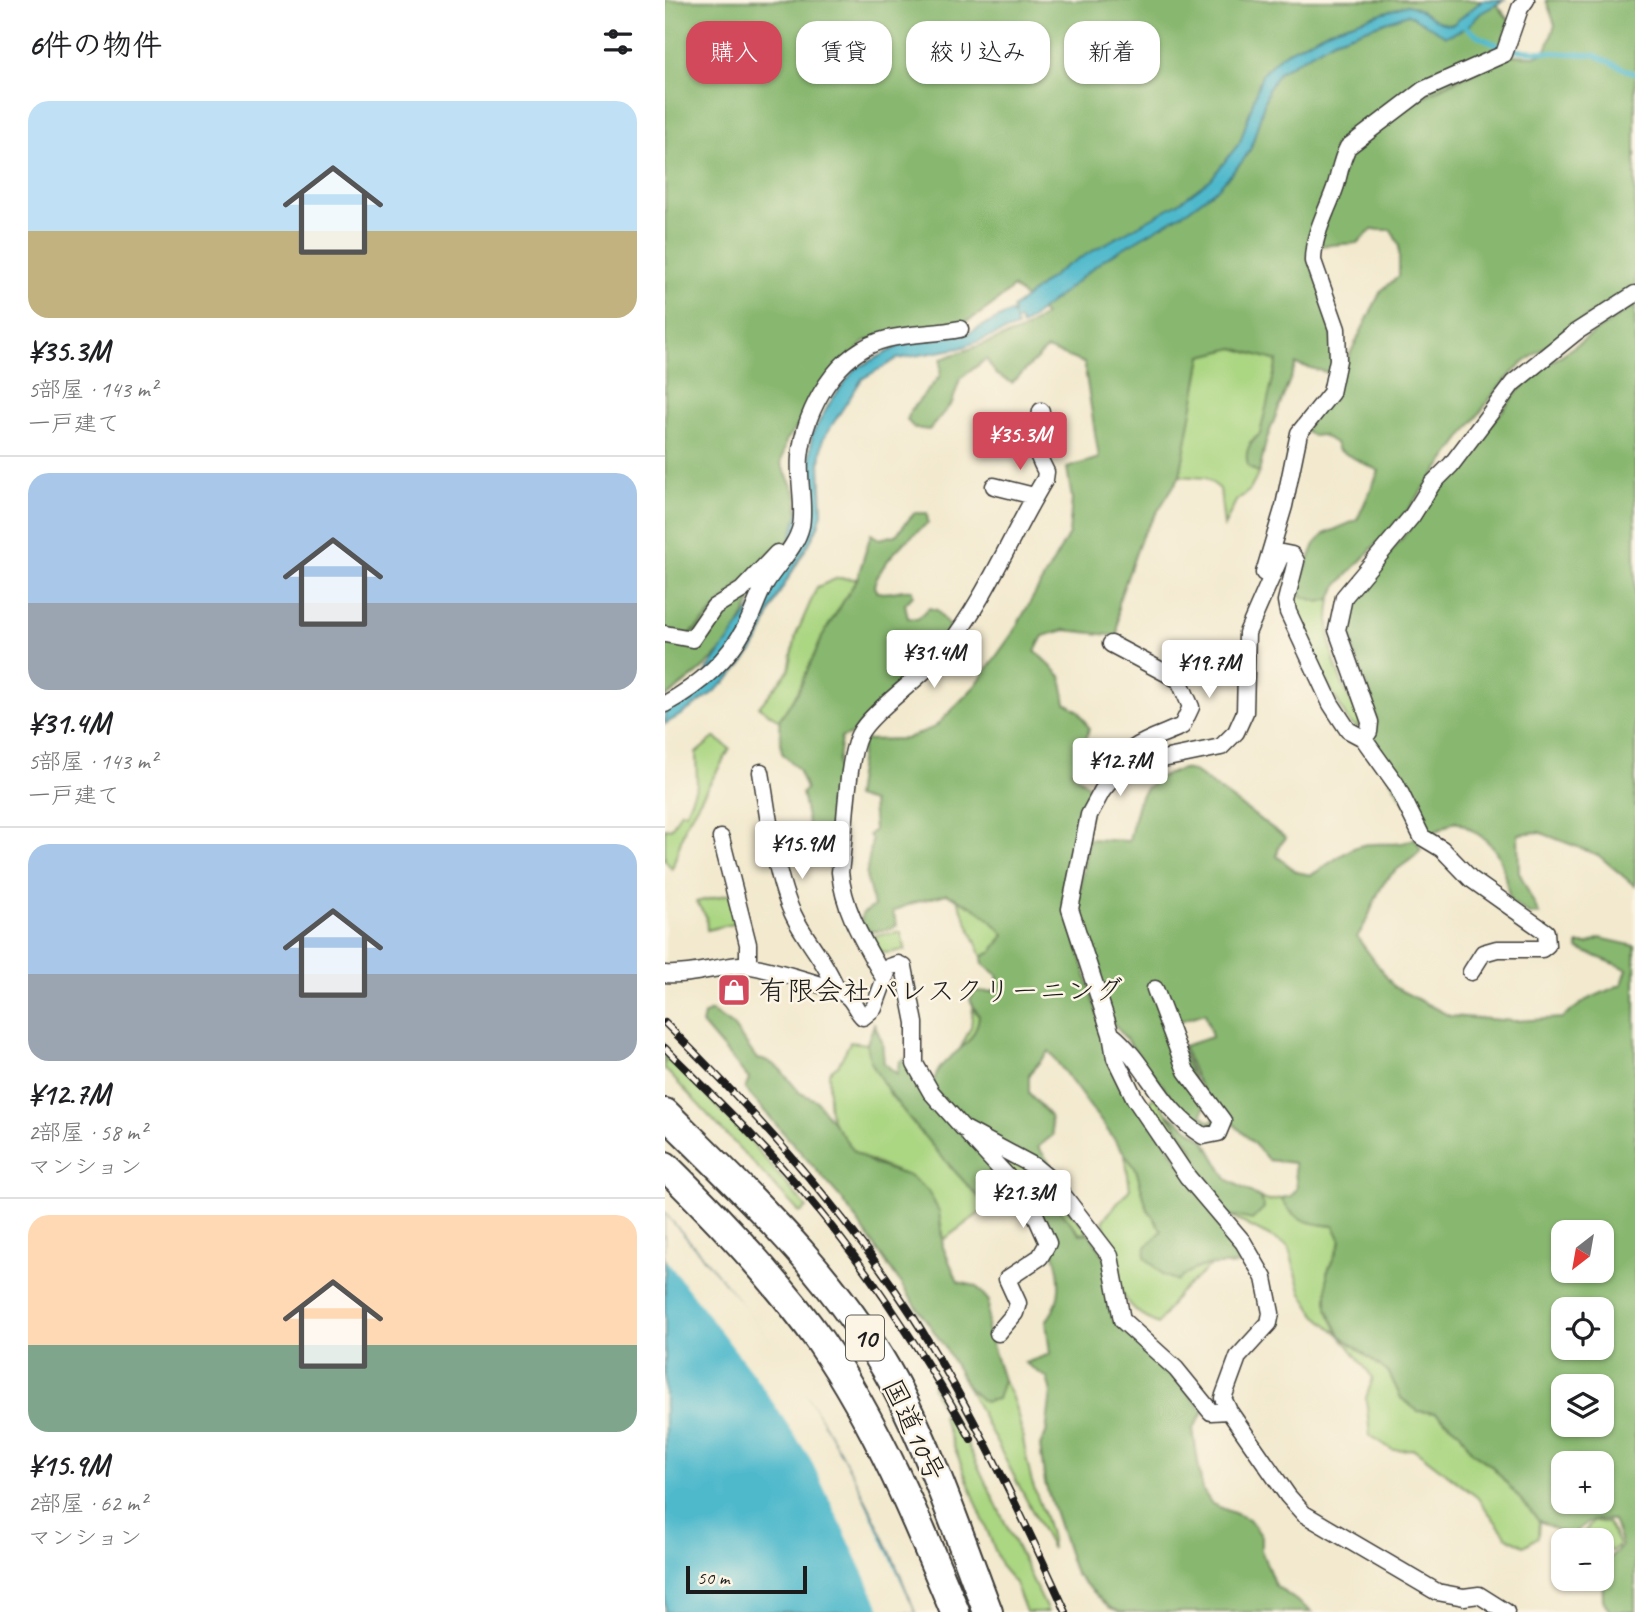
<!DOCTYPE html>
<html lang="ja">
<head>
<meta charset="utf-8">
<style>
  :root { --surface:#fff; --page:#f2f2f2; --text:#202124; --muted:#757577; --line:#e0e0e0; --accent:#d1495b }
  body { margin:0; font-family:Caveat,"Klee One",sans-serif; background:var(--page); color:var(--text); height:100vh; display:flex; flex-direction:column; font-size:26px; white-space:nowrap }
  * { box-sizing:border-box; margin:0 }
  p { font-size:23px; color:var(--muted) }
  .icon { flex:none; width:38px; height:38px; fill:none; stroke:currentColor; stroke-width:2; stroke-linecap:round; stroke-linejoin:round }
  .map { position:relative; flex:1; overflow:hidden }
  .details { display:flex; flex-direction:column; background:var(--surface); width:665px }
  .details>* { flex:none }
  .banner { position:absolute; left:21px; top:21px; width:665px; height:63px; display:flex; gap:14px }
  .needle { width:46px; rotate:211deg }
  .tools { position:absolute; left:886px; top:1220px; display:grid; gap:14px }
  .tools a { display:grid; place-items:center; width:63px; height:63px; border-radius:14px; background:var(--surface); box-shadow:0 2px 5px #0004; font-size:35px }
  .scale { position:absolute; left:21px; bottom:18px; width:121px; box-sizing:border-box; padding-left:7px; border:4px solid #1c1c1c; border-top:0; font-size:19px; line-height:24px; white-space:nowrap; color:#1c1c1c; -webkit-text-stroke:5px #fcf5e5; paint-order:stroke }
  .price { position:absolute; translate:-50% -60px; padding:0 16px; border-radius:7px; background:#fff; color:#222; font-size:23px; line-height:46px; filter:drop-shadow(0 2px 4px #0008) }
  .price::after { content:''; position:absolute; left:50%; top:42px; width:21px; height:16px; margin-left:-10px; background:inherit; clip-path:polygon(0 0,100% 0,50% 100%) }
  .price.active { background:var(--accent); color:#fff }
  ul { padding:0; list-style:none }
  li { display:grid; align-content:center; gap:14px; height:371px; padding:0 28px }
  li+li { border-top:2px solid var(--line) }
  li span { display:grid; place-items:center; height:217px; border-radius:21px; color:#555 }
  li>.icon { margin-inline-start:auto }
  span .icon { width:126px; height:126px; fill:#fffc; stroke-width:1 }
  li b { font-size:30px }
  h2 { display:flex; justify-content:space-between; align-items:center; height:84px; padding:0 28px; font-size:30px }
  .chip { padding:0 24px; border-radius:21px; background:var(--surface); box-shadow:0 2px 5px #0004; font-size:24px; line-height:63px }
  .chip.active { background:var(--accent); color:#fff }
  main { display:flex; flex:1; min-height:0 }
  .map>svg:first-child { display:block }
  .green { fill:#abd682; stroke:#64794f; stroke-width:2 }
  .forest { fill:#88b770; stroke:#526a46; stroke-width:2; fill-rule:evenodd }
  .water { fill:#4fb9cc; stroke:#366a74; stroke-width:2 }
  .pier { fill:#f2e9ce }
  .lines { fill:none; stroke-linecap:round; stroke-linejoin:round }
  .stream { stroke:#4fb9cc; stroke-width:5 }
  .minor-casing { stroke:#3c3b37; stroke-width:19 }
  .trunk-casing { stroke:#3c3b37; stroke-width:32 }
  .minor { stroke:#fff; stroke-width:16 }
  .trunk { stroke:#fff; stroke-width:28 }
  .rail-casing { stroke:#1c1c1c; stroke-width:8 }
  .rail { stroke:#fcf5e5; stroke-width:5; stroke-dasharray:16; stroke-linecap:butt }
  .labels { text-anchor:middle; dominant-baseline:central; stroke-width:5; stroke-linejoin:round; paint-order:stroke }
  .shield { fill:#fcf5e5; stroke:#5f5d58; stroke-width:2 }
  .shield-label { font-size:26px; font-weight:bold; fill:#1c1c1c }
  .poi-label { font-size:28px; fill:#1c1c1c; stroke:#fcf5e5; text-anchor:start }
  .street-label { font-size:28px; fill:#1c1c1c; stroke:#fcf5e5 }
</style>
</head>
<body>
<main>
<section class="details">
<h2>6件の物件<svg class="icon" aria-label="filters" viewBox="0 0 24 24"><path d="M4 7h16M4 17h16"/><circle cx="9" cy="7" r="2"/><circle cx="15" cy="17" r="2"/></svg></h2>
<ul>
<li><span style="background:linear-gradient(#bfe0f5 60%,#c2b280 0)"><svg class="icon" aria-label="home" viewBox="0 0 24 24"><path d="M3 11l9-7 9 7M6 9v11h12V9"/></svg></span><div><b>¥35.3M</b><p>5部屋 · 143 m²</p><p>一戸建て</p></div></li>
<li><span style="background:linear-gradient(#a9c7e8 60%,#9aa5b1 0)"><svg class="icon" aria-label="home" viewBox="0 0 24 24"><path d="M3 11l9-7 9 7M6 9v11h12V9"/></svg></span><div><b>¥31.4M</b><p>5部屋 · 143 m²</p><p>一戸建て</p></div></li>
<li><span style="background:linear-gradient(#a9c7e8 60%,#9aa5b1 0)"><svg class="icon" aria-label="home" viewBox="0 0 24 24"><path d="M3 11l9-7 9 7M6 9v11h12V9"/></svg></span><div><b>¥12.7M</b><p>2部屋 · 58 m²</p><p>マンション</p></div></li>
<li><span style="background:linear-gradient(#ffd9b3 60%,#7fa58c 0)"><svg class="icon" aria-label="home" viewBox="0 0 24 24"><path d="M3 11l9-7 9 7M6 9v11h12V9"/></svg></span><div><b>¥15.9M</b><p>2部屋 · 62 m²</p><p>マンション</p></div></li>
</ul>
</section>
<div class="map">
<svg width="970" height="1612" viewBox="0 0 970 1612">
  <rect width="100%" height="100%" fill="#fcf5e5"/>
  <filter id="ink" filterUnits="userSpaceOnUse"><feTurbulence type="fractalNoise" baseFrequency=".0143" numOctaves="2"/><feDisplacementMap in="SourceGraphic" scale="14" xChannelSelector="R" yChannelSelector="G"/><feConvolveMatrix kernelMatrix="1 2 1 2 8 2 1 2 1" color-interpolation-filters="sRGB"/></filter>
  <filter id="wash" filterUnits="userSpaceOnUse"><feTurbulence type="fractalNoise" baseFrequency=".00686" numOctaves="4" result="noise"/><feDisplacementMap in="SourceGraphic" scale="28" xChannelSelector="R" yChannelSelector="G"/><feGaussianBlur stdDeviation="1.57" result="paint"/><feColorMatrix in="noise" values="0 0 0 0 0 0 0 0 0 0 0 0 0 0 0 0 0 1.4 0 .05"/><feComposite in="paint" operator="in"/></filter>
  <g filter="url(#wash)">
    <rect width="100%" height="100%" fill="#f2e9ce"/>
    <!-- green -->
    <path class="green" d="M569 348 613 361 595 434 585 442 583 466 594 473 585 490 571 501 559 526 555 489 541 478 515 476 537 356Z
      M173 578 192 579 158 635 133 692 114 720 94 707 124 670 131 635 152 587Z
      M634 585 637 596 654 602 666 599C658 642 674 684 696 719L693 728 684 722 646 654 627 601Z
      M50 737 65 749 21 824 7 869 0 860V828L6 829 16 811 21 812 32 785 31 753Z
      M65 894 72 923 42 930 41 916 31 902Z
      M292 898 326 918 339 935 327 952 317 957Z
      M236 932 240 950 220 953 211 950 206 936Z
      M308 1008 314 1016C312 1031 310 1042 296 1047L306 1027Z
      M185 1042 202 1044 208 1065 226 1096 323 1207 278 1240C274 1148 182 1186 166 1116 162 1102 165 1086 164 1072L174 1064Z
      M0 1056 72 1126 142 1208 135 1213 0 1069Z
      M490 1097 528 1150 539 1188 480 1105Z
      M320 1146 367 1169 424 1233 415 1234 375 1186 361 1193Z
      M460 1154 471 1169 482 1208 497 1231 481 1247V1257L498 1275 521 1273 550 1262 513 1294 493 1324C446 1304 449 1264 438 1220L465 1189Z
      M596 1198 603 1201 616 1198C628 1221 645 1224 669 1226L677 1241 662 1273 675 1335 724 1373 736 1398 753 1411 771 1413 794 1431 807 1452 827 1466 874 1521 873 1537 859 1546 842 1537 812 1497 749 1449 728 1450 705 1436 701 1398 708 1378 675 1335 651 1315 637 1293 623 1246 561 1214 594 1211 599 1208Z
      M338 1380C358 1412 357 1447 367 1482 374 1504 386 1527 387 1549L302 1386 319 1402 332 1399Z
      M268 1383 297 1433 383 1612H361L350 1583 337 1568 277 1416 280 1414 267 1387Z
      M928 1522H943L954 1545 947 1551 936 1548V1540H921L919 1532Z"/>
    <!-- forest -->
    <path class="forest" d="M0 0H828L845 21 832 55 687 138 670 151 671 171 646 236 667 325 668 374 631 364 601 441 594 473 583 466C579 451 584 444 595 434L612 361 569 348 537 356 515 476 477 536 453 603V636L400 630 378 636 370 651 396 676 401 703 414 711 424 728 419 749 406 771 430 792 401 905 447 1065 584 1262C555 1270 539 1256 513 1281L498 1275 480 1257 481 1247 497 1231 482 1208 471 1169 384 1051 364 1074V1093L385 1116 388 1135 373 1147 391 1172 398 1176 399 1182 396 1185 300 1123 267 1087C276 1048 308 1056 314 1016L305 1000 310 991 325 992 334 989 332 975 318 964 317 957 327 952 339 935C323 914 305 904 281 894 263 900 243 902 228 912L232 925C220 933 192 937 197 914L209 906 201 876 207 840 204 835 209 830 207 802 190 797 198 740 240 739 270 727 310 686 347 634 404 534 407 499 402 468 434 458 419 363 382 349 347 383 331 374 321 359 295 379 287 403 264 430 249 428 242 420 246 410 275 376 276 359 358 330 380 315 348 287C334 300 317 315 299 322 270 334 232 335 200 341L121 441 116 464 132 496 133 519 126 539 103 555 26 635 0 631Z
      M881 0H970V286L911 324 853 367 831 391 743 510 671 587 666 599 654 602 637 596 634 585 650 544 659 534 692 520 714 471 673 450 670 443 657 435 648 436 640 431 676 372 716 291 734 276V245L726 230H707L692 243 652 246 684 154 739 106 844 55 869 56 880 53 890 25Z
      M970 305V886L933 855 874 832 853 834 854 872 874 914 865 915 845 901C835 852 835 845 791 821L762 836C751 818 712 763 708 748 706 739 713 727 711 717 700 663 667 639 701 584L853 391 876 369Z
      M249 513H262L263 523C241 540 219 558 209 585L213 592C226 595 235 588 247 590L248 596 240 604 243 618 252 619 264 608 272 610 284 626 280 640 187 734 176 738 172 765 180 774 169 868 166 869 162 866 158 847 146 839 137 793 141 789 133 769 117 753 114 720 133 692 158 635 192 579 206 534 214 539 231 535Z
      M81 591 88 596C68 648 43 666 0 698V637L16 642 50 611Z
      M517 769 528 771 621 838 614 846 612 856 632 872 646 875C661 867 680 850 694 846 712 840 733 849 750 838L756 850C745 863 729 868 719 883 707 901 705 920 692 937L729 987 785 1016 850 1021 897 1018 921 1000 957 984 962 969 913 949V944H923L935 938 970 946V1612H945L938 1600 937 1565 957 1546 948 1520C929 1518 919 1522 906 1537L874 1521 827 1466 807 1452 794 1431 771 1413 753 1411 736 1398 724 1373 675 1335 662 1309V1273L676 1241 669 1226C645 1224 628 1221 616 1198L626 1196 632 1188 629 1163 603 1160C582 1132 548 1111 533 1082 527 1071 523 1057 518 1046L547 1037 540 1013 515 1021 504 1016 539 1107 537 1115 545 1122 550 1117 554 1126 533 1130 446 1020 411 915 423 839 464 841C474 799 471 783 517 769ZM898 1232H936V1270H898ZM898 1309H936V1348H898ZM898 1386H936V1424H898ZM898 1463H936V1502H898Z
      M46 1011 69 1027 92 1059 103 1061 115 1069 135 1093 151 1100 190 1152 211 1165 244 1176 263 1191 274 1211 278 1247 293 1282 311 1286 324 1301 322 1329 338 1380 332 1399 319 1402 302 1386 279 1346 176 1198 80 1089 84 1079 37 1024 39 1015Z
      M209 1024 217 1041 219 1063 232 1074 234 1062 239 1059 244 1061 353 1196 350 1203 340 1207H323C299 1182 198 1075 202 1044 203 1038 208 1030 209 1024Z
      M503 1113 540 1141 562 1179 596 1198 599 1208 587 1220 561 1214 539 1188 528 1150Z
      M368 1185 375 1186 415 1234 424 1233 441 1259 446 1303 539 1411 528 1429 537 1489 547 1504 584 1519 596 1535V1550L610 1585 647 1612H456L445 1608 410 1574 380 1483 375 1446 381 1433 386 1392 382 1378 360 1363 385 1354 381 1321C413 1284 379 1229 361 1193Z"/>
    <!-- water -->
    <path class="water" d="M818 0H839L816 13 801 28 781 36 743 14 669 40 614 72 603 90 586 148 577 162 553 188 522 211 438 260 357 326 354 320 350 321 352 327 295 348 232 359 197 379 158 439 155 462 157 513 154 524C143 549 127 570 114 594 106 608 102 624 95 638 76 676 36 704 0 724V710L24 696 117 566 143 481 147 434 166 401 190 369 238 344 304 333 346 312 349 316 348 308 399 267 515 202 546 179 575 142 597 74 616 55 664 30 742 5C760 8 769 26 788 24Z
      M0 1214C111 1336 190 1457 250 1612H0Z"/>
    <!-- pier -->
    <path class="pier" d="M0 1214 80 1307 130 1374 189 1478 250 1612H217L145 1458 90 1376 0 1259Z"/>
    <g class="lines">
      <!-- stream -->
      <path class="stream" d="M798 25 815 37 838 47
        M848 50 930 55 970 74"/>
    </g>
  </g>
  <g filter="url(#ink)">
    <g class="lines">
      <defs>
        <path id="minor" d="M329 486 369 496
          M599 573 619 506 634 433 666 393 673 360 672 329 648 261C648 233 663 210 671 185 675 171 676 160 683 147L758 90 839 54 855 8 861 0
          M0 634 27 639 49 607 77 590 112 553
          M446 644 514 680 526 707 517 726C491 738 455 745 449 776
          M0 704C33 686 62 661 80 628 88 614 92 598 100 584 111 565 131 548 136 526 140 507 133 478 135 457 140 409 172 351 222 339 246 333 271 334 295 329
          M698 738 731 784 757 837 777 849 806 879 881 932 882 945 877 949H832L818 953 806 972
          M96 772C103 813 110 877 128 914 140 940 161 961 171 988
          M56 838 83 944V965
          M0 974C25 976 50 967 75 965 89 964 173 988 182 996 189 1001 191 1011 198 1017L209 1008 224 967 233 964 239 967 250 1023V1064L266 1092 298 1128 369 1166 388 1182 445 1256 457 1320 511 1369 546 1412 564 1411
          M220 980C201 945 179 913 175 872 180 838 181 762 194 735 205 712 260 675 281 649 322 597 346 535 380 479L381 472C364 439 372 444 376 411
          M446 1034C483 1064 494 1109 538 1136L553 1133 558 1121 521 1071 490 989
          M304 1135 351 1186 369 1212 383 1243 375 1257 342 1279 353 1303 350 1313 333 1333
          M841 1612 814 1595 799 1597 772 1592 639 1514 623 1496 564 1411 558 1398 573 1357 604 1323 606 1313 599 1278 578 1242 522 1176 470 1099 450 1058 446 1034 405 909 424 815 437 791 449 776 488 761 556 747 571 732 580 712 582 633 617 553 627 555 631 561 621 601 623 612 666 704 683 730 698 738 704 732 705 722 672 630 679 597 747 516 767 484 786 465 848 383 911 332 970 294"/>
        <path id="trunk" d="M0 1113C84 1196 174 1280 230 1385 268 1457 294 1536 323 1612
          M0 1166C55 1220 110 1278 155 1341 212 1424 252 1520 290 1612"/>
      </defs>
      <!-- minor casing -->
      <use href="#minor" class="minor-casing"/>
      <!-- trunk casing -->
      <use href="#trunk" class="trunk-casing"/>
      <!-- minor -->
      <use href="#minor" class="minor"/>
      <!-- trunk -->
      <use href="#trunk" class="trunk"/>
      <defs>
        <path id="rail" d="M0 1023C91 1113 177 1208 247 1315 307 1409 355 1511 401 1612
          M0 1048C48 1096 96 1142 140 1194 204 1270 258 1352 306 1439"/>
      </defs>
      <!-- rail casing -->
      <use href="#rail" class="rail-casing"/>
      <!-- rail -->
      <use href="#rail" class="rail"/>
    </g>
  </g>
  <!-- icons -->
  <defs>
    <symbol id="shop-square" viewBox="-11 -11 22 22"><rect x="-9" y="-9" width="18" height="18" rx="4" fill="#d1495b" stroke="#fcf5e5"/><path d="M-5-2.5h2.3a2.7 3.5 0 0 1 5.4 0H5L5.5 6h-11ZM-1.5-2.5h3a1.5 2.3 0 0 0-3 0Z" fill="#fff"/></symbol>
  </defs>
  <g fill-rule="evenodd">
    <use href="#shop-square" x="50" y="971" width="38" height="38"/>
  </g>
  <g class="labels">
    <!-- shield labels -->
    <rect class="shield" x="181" y="1315.5" width="38" height="45" rx="5"/>
    <g class="shield-label">
      <text x="200" y="1338">10</text>
    </g>
    <!-- poi labels -->
    <g class="poi-label">
      <text x="94" y="990">有限会社パレスクリーニング</text>
    </g>
    <!-- street labels -->
    <g class="street-label">
      <text transform="translate(249 1430) rotate(65)">国道10号</text>
    </g>
  </g>
</svg>
<div class="tools">
<a><svg class="needle" viewBox="-14 -14 28 28"><path d="M0-13l5 13h-10z" fill="#e53935"/><path d="M0 13l5-13h-10z" fill="#757577"/></svg></a>
<a><svg class="icon" aria-label="locate" viewBox="0 0 24 24"><circle cx="12" cy="12" r="6"/><path d="M12 2v4M12 18v4M2 12h4M18 12h4"/></svg></a>
<a><svg class="icon" aria-label="layers" viewBox="0 0 24 24"><path d="M12 4l9 5-9 5-9-5zM3 14l9 5 9-5"/></svg></a>
<a>+</a>
<a>−</a>
</div>
<div class="scale">50 m</div>
<b class="price active" style="left:355px;top:472px">¥35.3M</b>
<b class="price" style="left:269px;top:690px">¥31.4M</b>
<b class="price" style="left:544px;top:700px">¥19.7M</b>
<b class="price" style="left:455px;top:798px">¥12.7M</b>
<b class="price" style="left:137px;top:881px">¥15.9M</b>
<b class="price" style="left:358px;top:1230px">¥21.3M</b>
<div class="banner">
<a class="chip active">購入</a>
<a class="chip">賃貸</a>
<a class="chip">絞り込み</a>
<a class="chip">新着</a>
</div>
</div>
</main>
</body>
</html>
